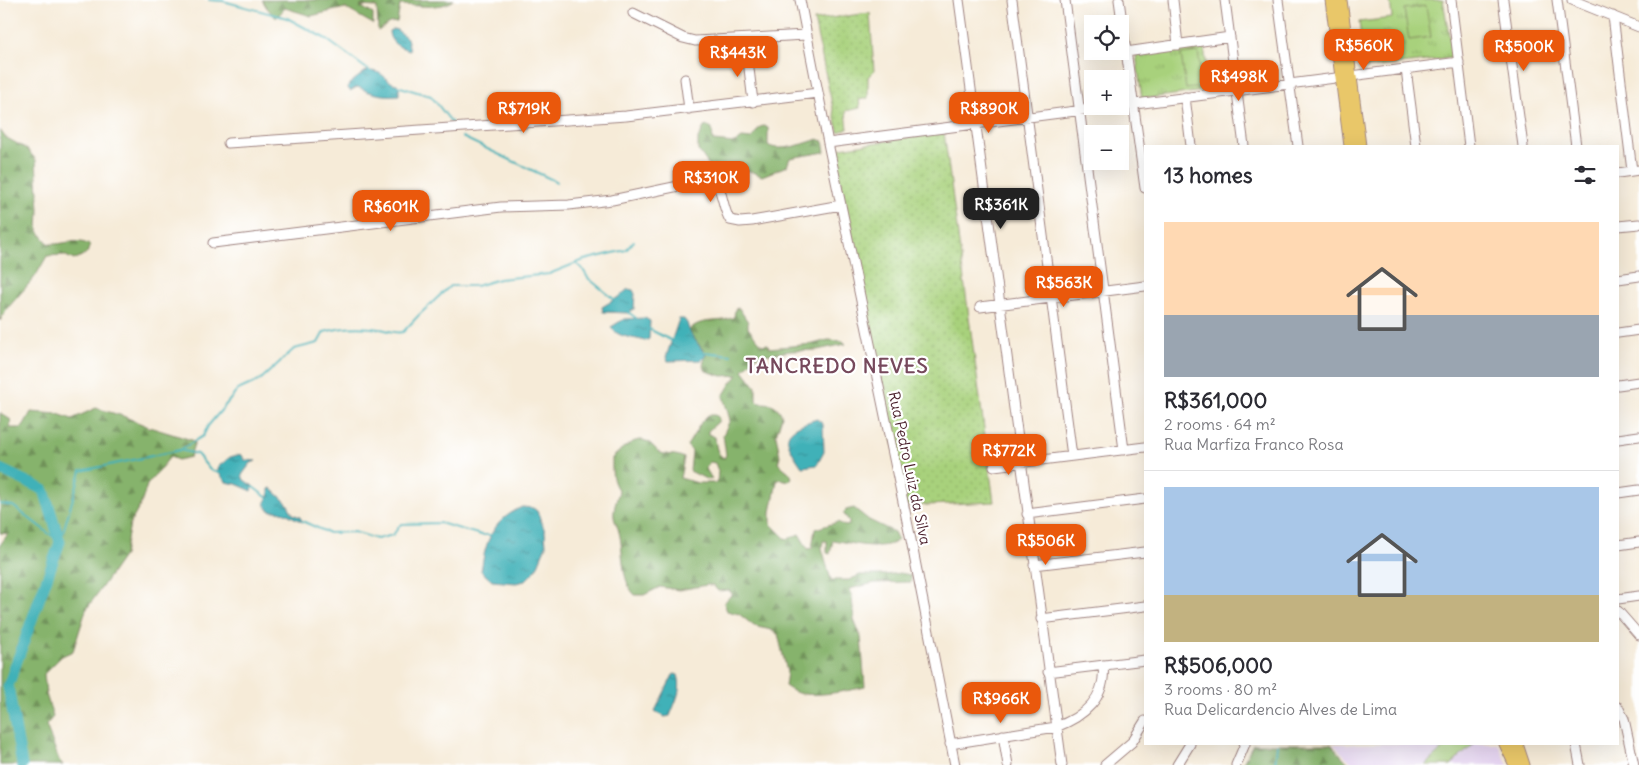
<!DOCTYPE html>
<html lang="en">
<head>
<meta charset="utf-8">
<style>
  :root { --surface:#fff; --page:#f2f2f3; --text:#2b2b33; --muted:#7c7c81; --line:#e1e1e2; --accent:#ea580c }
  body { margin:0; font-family:Delius,sans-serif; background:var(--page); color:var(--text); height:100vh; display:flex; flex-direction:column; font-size:19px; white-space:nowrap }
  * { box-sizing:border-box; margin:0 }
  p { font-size:16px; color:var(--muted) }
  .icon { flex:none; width:28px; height:28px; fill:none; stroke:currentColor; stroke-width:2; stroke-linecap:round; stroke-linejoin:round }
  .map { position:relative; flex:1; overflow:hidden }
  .sheet { position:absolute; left:1144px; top:145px; width:475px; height:600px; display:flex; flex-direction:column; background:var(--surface); border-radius:0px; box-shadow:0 5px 20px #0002 }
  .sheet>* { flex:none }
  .buttons { position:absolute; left:1084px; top:15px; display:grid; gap:10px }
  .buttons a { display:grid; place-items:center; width:45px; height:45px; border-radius:0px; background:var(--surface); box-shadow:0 5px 20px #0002; font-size:25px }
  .price { position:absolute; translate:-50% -42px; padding:0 11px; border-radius:10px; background:var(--accent); color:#fff; font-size:16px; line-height:32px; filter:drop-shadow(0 1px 2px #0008) }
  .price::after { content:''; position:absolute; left:50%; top:30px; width:15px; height:11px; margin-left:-8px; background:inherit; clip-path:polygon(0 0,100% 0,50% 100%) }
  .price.on { background:#222; color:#fff }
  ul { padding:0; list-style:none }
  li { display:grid; align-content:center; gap:10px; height:265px; padding:0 20px }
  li+li { border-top:1px solid var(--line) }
  li span { display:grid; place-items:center; height:155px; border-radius:0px; color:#555 }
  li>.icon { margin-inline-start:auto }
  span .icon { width:90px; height:90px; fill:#fffc; stroke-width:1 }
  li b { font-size:21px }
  h2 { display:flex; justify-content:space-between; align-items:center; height:60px; padding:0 20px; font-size:21px }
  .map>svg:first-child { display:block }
  .built { fill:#e5d3f1 }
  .grass { fill:url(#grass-dots); stroke:#797854 }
  .forest { fill:url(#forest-firs); stroke:#68694c }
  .park { fill:url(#park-tufts); stroke:#797854 }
  .pitch { fill:#a8d17c; stroke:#797854 }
  .water { fill:url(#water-ripples); stroke:#466872 }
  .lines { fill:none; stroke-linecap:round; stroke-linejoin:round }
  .stream { stroke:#41b1b8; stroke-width:2 }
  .river { stroke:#41b1b8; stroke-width:11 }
  .minor-casing { stroke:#a08582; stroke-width:11 }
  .major-casing { stroke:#a08582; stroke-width:13 }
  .minor { stroke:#fff; stroke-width:9 }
  .major { stroke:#e9c769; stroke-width:11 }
  .labels { text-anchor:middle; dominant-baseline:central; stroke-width:4.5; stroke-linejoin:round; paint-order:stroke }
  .street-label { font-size:15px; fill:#4a1f2b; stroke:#fff }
  .district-label { font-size:20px; font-weight:bold; letter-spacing:1px; fill:#76495c; stroke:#fff }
</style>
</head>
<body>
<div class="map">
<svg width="1639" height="765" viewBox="0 0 1639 765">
  <defs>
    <pattern id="grass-dots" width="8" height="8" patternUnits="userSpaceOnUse" patternTransform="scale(1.25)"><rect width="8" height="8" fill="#a8d17c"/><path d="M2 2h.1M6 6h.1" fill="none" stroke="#92b36b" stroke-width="1.8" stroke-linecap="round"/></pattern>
    <pattern id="forest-firs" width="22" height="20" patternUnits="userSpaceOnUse" patternTransform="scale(1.25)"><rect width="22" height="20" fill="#86b36c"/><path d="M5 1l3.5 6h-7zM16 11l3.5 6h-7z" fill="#709159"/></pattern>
    <pattern id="park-tufts" width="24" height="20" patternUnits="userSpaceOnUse" patternTransform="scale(1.25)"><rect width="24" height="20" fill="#a8d17c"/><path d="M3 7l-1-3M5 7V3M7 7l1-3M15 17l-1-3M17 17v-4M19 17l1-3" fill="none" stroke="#92b36b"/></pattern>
    <pattern id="water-ripples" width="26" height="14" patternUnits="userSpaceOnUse" patternTransform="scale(1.25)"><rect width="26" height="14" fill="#41b1b8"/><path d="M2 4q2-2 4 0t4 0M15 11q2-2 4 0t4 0" fill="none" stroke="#388f96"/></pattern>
  </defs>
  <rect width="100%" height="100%" fill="#fff"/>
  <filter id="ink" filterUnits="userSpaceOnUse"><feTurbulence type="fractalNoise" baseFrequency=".02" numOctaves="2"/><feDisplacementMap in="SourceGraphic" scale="10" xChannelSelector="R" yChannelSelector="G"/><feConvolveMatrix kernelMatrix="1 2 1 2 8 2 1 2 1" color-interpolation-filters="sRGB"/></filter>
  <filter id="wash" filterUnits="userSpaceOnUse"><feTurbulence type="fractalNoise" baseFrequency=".0096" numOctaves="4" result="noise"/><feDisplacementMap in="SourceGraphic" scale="20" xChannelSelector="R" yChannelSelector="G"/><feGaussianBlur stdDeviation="1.12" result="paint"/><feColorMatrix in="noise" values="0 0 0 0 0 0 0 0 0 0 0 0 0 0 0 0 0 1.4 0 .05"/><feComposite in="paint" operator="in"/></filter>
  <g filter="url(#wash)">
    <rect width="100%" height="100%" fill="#f6ebd8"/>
    <!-- built -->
    <path class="built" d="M1333 744H1498L1508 765H1354Z"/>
    <!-- grass -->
    <path class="grass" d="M870 13 874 71 868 77V98L859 100 860 108 846 111 848 129 838 132 814 20Z
      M944 132 994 502 906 506 834 149Z"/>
    <!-- forest -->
    <path class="forest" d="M262 0H454C441 10 416 5 400 5L397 22 389 23 378 31 377 7 360 6 373 14V24L345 8 311 16 285 8 276 18 267 8Z
      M708 126 712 128 713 141 735 143 742 138 751 139 760 127 764 126 768 128V145C779 153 806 143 818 139L823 141 825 152 790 158 787 166 762 176C745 168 733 168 715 170 706 165 705 157 698 151V139L704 127Z
      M0 130 5 137 27 149 36 160 39 210 38 231 49 244C66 245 74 237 90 245L87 253 74 260 64 255 47 256 35 277 6 310 0 321Z
      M739 308 748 322V328L762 345 768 344 769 348 813 344 828 340 843 341 846 344 817 350 791 351 757 356 743 370 756 387V400L759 403C772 403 777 404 782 416L776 435 780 456 778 463 790 473 792 478 789 481 781 479 777 481 771 512V524L785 538 788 539 799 534 808 549 812 548 815 529 838 522 845 526 849 525V521L843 513 846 510 854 508 869 520 894 532 898 540C885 552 849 543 833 540L830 554 827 553V541H823L822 548 831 580H849L860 575H884L900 573 911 575V582L875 583 849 589 852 597 854 620 861 637 865 687C848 691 821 696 804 694 797 694 791 690 785 686L787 672 778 634 771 630 754 626 739 614 727 611 724 603 732 594 729 590 718 591 713 585H707L679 590 660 587 644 595H635C620 580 624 551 619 532 618 527 615 523 614 517 613 509 617 499 619 491 611 481 612 470 612 458 620 451 634 436 646 441 652 443 656 451 661 453 670 456 675 453 684 458L680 478 698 483H717L718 471 715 463 710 462 707 465 706 469 712 479 708 480 690 471 692 451 687 446 702 421 708 415H716L719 418 718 422 708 431V434L715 437C716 445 716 454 724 458L726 455 723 435 730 420 723 396 731 383 738 375 722 376 706 371 703 365 706 354 690 333V329C703 317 719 324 734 317L735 309Z
      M96 408 123 416 149 427 195 441 190 457 178 460 170 457 147 485 141 504 130 524 124 555 86 610 73 651 62 656 44 674 46 694 53 717 46 725 59 760 63 765H0V545L8 534 0 533V413L11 420 9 428H22L31 412 58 414 72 419Z
      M1253 744H1331L1350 765H1242Z"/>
    <!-- park -->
    <path class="park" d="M1390 0H1443L1453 58 1365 68 1359 22 1392 18Z
      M1204 46 1210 90 1142 99 1136 55Z"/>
    <!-- pitch -->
    <path class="pitch" d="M1426 6 1431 37 1409 40 1404 9Z
      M1198 52 1203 87 1186 89 1181 54Z
      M1448 744H1474L1451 765H1425Z"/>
    <!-- water -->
    <path class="water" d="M393 29 397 30 407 38 410 50C400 48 389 43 389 31Z
      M366 71C386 70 384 82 397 84L399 87V95C388 96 379 95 369 92 365 91 362 88 357 87L350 91 348 88 349 84Z
      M628 289 633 290 635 294 634 309 628 313 603 312 602 307 620 296Z
      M645 318 650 321 649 339 645 341C633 337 617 338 611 327L624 319Z
      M679 319H684L687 323 690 333 706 355 702 360 668 361 666 357Z
      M817 419 823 424 824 452 817 465 802 467C781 437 781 430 817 419Z
      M241 454 245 460 256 461 251 463 242 475 244 480 253 486 252 491 236 484 226 482 218 472V467L230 457Z
      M271 488 287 503 293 514 300 517 303 522C290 517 286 510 271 511L267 508 265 503 269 497V489Z
      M522 507 533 508 537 511 545 531 546 546 536 570 525 581 516 583 492 581 481 571C486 540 492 521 522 507Z
      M675 674 678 675C683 690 675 702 670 716L665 717 655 711 673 675Z"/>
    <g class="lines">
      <!-- stream -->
      <path class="stream" d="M209 0 223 1 287 18 326 39 371 72
        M397 86 431 96 452 123
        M462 137 557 182
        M575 263 582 268 588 278 615 300
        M628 312 636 318
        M649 329 674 342
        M704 352 731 355
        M180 450 197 454 210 470 220 472
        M253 487 269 499
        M0 504 13 506 60 542 81 471 180 450 203 436 208 426 238 390 260 380 294 349 318 343 324 332C341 327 362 326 380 329 388 330 395 334 403 332L419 315 450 286H476L499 279 549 274 584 260 626 250 634 241
        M302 521 329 533 354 532 377 539 393 535 401 524 440 523 481 535H491
        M1275 765 1277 744"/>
      <!-- river -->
      <path class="river" d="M0 469 44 490 60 542 8 686 22 765"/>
    </g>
  </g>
  <g filter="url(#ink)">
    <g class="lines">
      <defs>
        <path id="minor" d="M800 0 828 143 911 540 955 765
          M959 0 1062 765
          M1012 0 1072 456
          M1065 0 1124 450
          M1119 0 1145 188
          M1173 0 1178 45
          M1225 0 1244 146
          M1278 0 1298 146
          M1451 0 1469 146
          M1503 0 1523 146
          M1557 0 1576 146
          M1572 0 1639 27
          M633 13 683 38 695 41 806 35
          M1613 16 1632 171
          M747 52 753 102
          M1126 52 1230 37
          M1406 69 1416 146
          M685 79 689 109
          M1185 97 1191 146
          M1120 106 1459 62
          M228 143 626 116 818 93
          M828 143 1114 106
          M1618 173 1639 170
          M1618 226 1639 224
          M213 243 501 207 569 205 612 200 712 179C723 185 722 209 730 220L740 222 752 221 841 205
          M1618 279 1639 276
          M980 307 1145 286
          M1618 333 1639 330
          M1618 385 1639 382
          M1618 439 1639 436
          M994 466 1145 447
          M1618 493 1639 490
          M1027 514 1145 499
          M1618 545 1639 542
          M1034 565 1145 552
          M1618 599 1639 596
          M1618 611 1639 635
          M1041 619 1145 606
          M1048 672 1145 660
          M1618 707 1624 719 1634 765
          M1003 735 1008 765
          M950 744 1056 727C1083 717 1107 698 1103 665
          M1576 744 1580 765
          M1105 765 1132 742 1145 721
          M1177 765 1190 744
          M1236 765 1245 744"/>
        <path id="major" d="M1331 0 1350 146
          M1341 0 1360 146
          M1505 744 1515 765
          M1517 744 1524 765"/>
      </defs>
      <!-- minor casing -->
      <use href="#minor" class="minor-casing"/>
      <!-- major casing -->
      <use href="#major" class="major-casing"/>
      <!-- minor -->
      <use href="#minor" class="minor"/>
      <!-- major -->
      <use href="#major" class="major"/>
    </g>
  </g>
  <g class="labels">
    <!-- street labels -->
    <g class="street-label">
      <text transform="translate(910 468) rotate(78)">Rua Pedro Luiz da Silva</text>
    </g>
    <!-- district labels -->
    <g class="district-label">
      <text x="837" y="365">TANCREDO NEVES</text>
    </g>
  </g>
</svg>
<div class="buttons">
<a><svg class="icon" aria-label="locate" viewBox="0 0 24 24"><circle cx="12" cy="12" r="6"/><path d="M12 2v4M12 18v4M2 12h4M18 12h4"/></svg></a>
<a>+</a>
<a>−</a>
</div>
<b class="price" style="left:1364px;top:71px">R$560K</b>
<b class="price" style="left:1524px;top:72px">R$500K</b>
<b class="price" style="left:738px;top:78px">R$443K</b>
<b class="price" style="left:1239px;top:102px">R$498K</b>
<b class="price" style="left:524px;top:134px">R$719K</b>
<b class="price" style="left:989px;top:134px">R$890K</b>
<b class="price" style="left:711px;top:203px">R$310K</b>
<b class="price on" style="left:1001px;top:230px">R$361K</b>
<b class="price" style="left:391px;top:232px">R$601K</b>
<b class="price" style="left:1064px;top:308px">R$563K</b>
<b class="price" style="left:1009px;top:476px">R$772K</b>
<b class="price" style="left:1046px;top:566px">R$506K</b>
<b class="price" style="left:1001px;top:724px">R$966K</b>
<section class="sheet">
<h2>13 homes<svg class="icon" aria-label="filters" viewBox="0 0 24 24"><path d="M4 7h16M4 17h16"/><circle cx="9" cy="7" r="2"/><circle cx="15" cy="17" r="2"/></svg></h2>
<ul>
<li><span style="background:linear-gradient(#ffd9b3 60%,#9aa5b1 0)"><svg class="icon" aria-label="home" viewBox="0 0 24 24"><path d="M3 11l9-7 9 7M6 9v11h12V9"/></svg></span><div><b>R$361,000</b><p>2 rooms · 64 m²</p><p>Rua Marfiza Franco Rosa</p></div></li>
<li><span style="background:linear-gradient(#a9c7e8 70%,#c2b280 0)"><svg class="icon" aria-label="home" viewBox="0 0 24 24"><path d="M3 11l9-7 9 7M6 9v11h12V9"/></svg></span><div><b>R$506,000</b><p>3 rooms · 80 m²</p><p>Rua Delicardencio Alves de Lima</p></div></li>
</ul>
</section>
</div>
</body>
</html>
